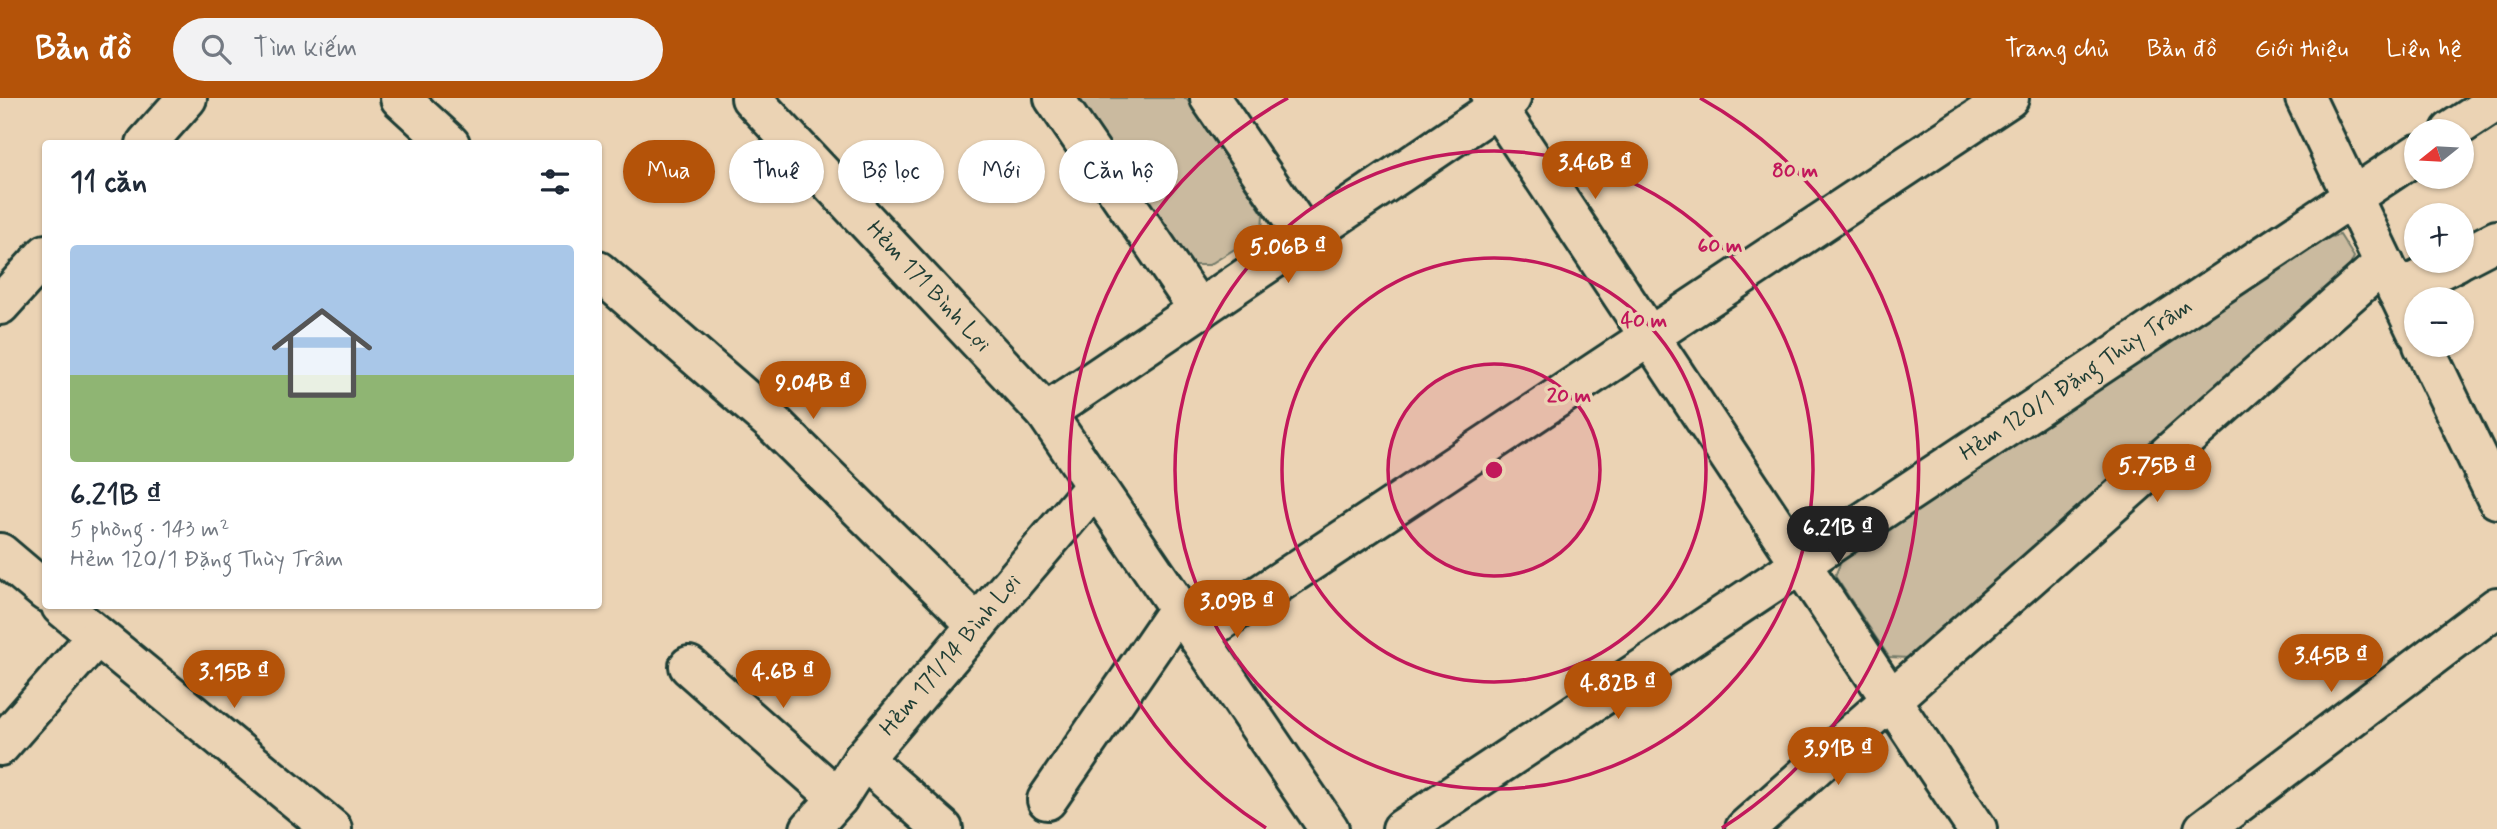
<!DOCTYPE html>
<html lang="vi">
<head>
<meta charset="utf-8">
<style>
  :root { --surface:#fff; --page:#f2f2f3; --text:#1f2937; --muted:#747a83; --accent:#b45309 }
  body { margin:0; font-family:Mynerve,sans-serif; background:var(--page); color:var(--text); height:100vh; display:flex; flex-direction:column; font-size:26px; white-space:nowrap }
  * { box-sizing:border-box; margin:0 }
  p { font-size:23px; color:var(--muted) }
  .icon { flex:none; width:38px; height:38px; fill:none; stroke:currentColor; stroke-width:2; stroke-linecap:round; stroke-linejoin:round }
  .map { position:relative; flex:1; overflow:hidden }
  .panel { position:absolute; left:42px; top:42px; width:560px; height:469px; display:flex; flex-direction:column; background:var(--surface); border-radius:7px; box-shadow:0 2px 5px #0004 }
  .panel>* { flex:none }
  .banner { position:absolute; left:623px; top:42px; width:665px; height:63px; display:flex; gap:14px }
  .needle { width:46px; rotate:252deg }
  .fabs { position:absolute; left:2404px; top:21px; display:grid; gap:14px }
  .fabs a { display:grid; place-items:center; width:70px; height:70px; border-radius:50%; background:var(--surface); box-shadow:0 2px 5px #0004; font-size:35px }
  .price { position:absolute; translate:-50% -60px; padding:0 16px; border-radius:24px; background:var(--accent); color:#fff; font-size:23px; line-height:46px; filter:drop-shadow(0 2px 4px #0008) }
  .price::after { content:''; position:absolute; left:50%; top:42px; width:21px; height:16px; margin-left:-10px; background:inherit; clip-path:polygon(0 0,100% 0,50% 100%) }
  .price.on { background:#222; color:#fff }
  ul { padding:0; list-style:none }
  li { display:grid; align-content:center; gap:14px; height:371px; padding:0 28px }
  li span { display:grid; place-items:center; height:217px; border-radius:7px; color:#555 }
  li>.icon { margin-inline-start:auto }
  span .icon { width:126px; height:126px; fill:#fffc; stroke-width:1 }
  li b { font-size:30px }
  h2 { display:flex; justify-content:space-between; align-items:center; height:84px; padding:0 28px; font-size:30px }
  .chip { padding:0 24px; border-radius:32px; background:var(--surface); box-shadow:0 2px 5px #0004; font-size:24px; line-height:63px }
  .chip.on { background:var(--accent); color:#fff }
  header { display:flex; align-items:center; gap:42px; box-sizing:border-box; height:98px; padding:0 35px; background:var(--accent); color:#fff }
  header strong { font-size:33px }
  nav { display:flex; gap:38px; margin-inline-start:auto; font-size:24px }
  .search { width:490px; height:63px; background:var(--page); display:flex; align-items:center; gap:18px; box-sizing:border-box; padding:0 24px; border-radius:38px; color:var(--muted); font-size:26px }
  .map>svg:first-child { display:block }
  .green { fill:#caba9f; stroke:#747c6a; stroke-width:2 }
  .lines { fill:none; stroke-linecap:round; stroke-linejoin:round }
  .minor-casing { stroke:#1f3d34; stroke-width:44 }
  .major-casing { stroke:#1f3d34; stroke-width:44 }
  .minor { stroke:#ebd3b4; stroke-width:38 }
  .major { stroke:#ebd3b4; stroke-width:38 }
  .ring { fill:none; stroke:#c2185b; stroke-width:3.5 }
  .labels { text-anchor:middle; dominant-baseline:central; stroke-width:7; stroke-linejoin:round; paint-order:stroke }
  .street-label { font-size:23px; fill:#1f3d34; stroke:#ebd3b4 }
  .centre { fill:#c2185b; stroke:#ebd3b4; stroke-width:3.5 }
  .ring-label { font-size:21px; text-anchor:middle; font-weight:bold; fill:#c2185b; stroke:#ebd3b4; stroke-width:7; stroke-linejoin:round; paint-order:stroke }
</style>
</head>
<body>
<header>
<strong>Bản đồ</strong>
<div class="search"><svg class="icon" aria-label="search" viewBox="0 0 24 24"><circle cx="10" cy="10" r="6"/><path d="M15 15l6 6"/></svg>Tìm kiếm</div>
<nav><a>Trang chủ</a><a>Bản đồ</a><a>Giới thiệu</a><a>Liên hệ</a></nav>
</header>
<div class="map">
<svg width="2497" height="731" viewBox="0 0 2497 731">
  <rect width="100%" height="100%" fill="#ebd3b4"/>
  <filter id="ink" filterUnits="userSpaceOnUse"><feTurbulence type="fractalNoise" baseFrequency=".0143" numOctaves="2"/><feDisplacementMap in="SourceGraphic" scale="14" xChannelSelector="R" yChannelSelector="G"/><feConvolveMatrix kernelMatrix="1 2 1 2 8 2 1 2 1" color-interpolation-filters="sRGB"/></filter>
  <g filter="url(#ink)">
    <!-- green -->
    <path class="green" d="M1077 0H1186L1263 116 1262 134 1209 167H1187Z
      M2340 137 2354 159 2345 179 1910 560 1889 559 1835 478 1843 459 2322 141Z"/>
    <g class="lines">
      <defs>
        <g id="minor">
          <path d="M400 0 450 46"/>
          <path id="s1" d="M751 0 1046 315 1329 731"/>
          <path d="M1054 0 1199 212"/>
          <path d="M1210 0 1305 139"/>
          <path d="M1491 0 1977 731"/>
          <path d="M2305 0 2417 234"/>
          <path d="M2451 33 2497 3"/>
          <path d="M146 46 187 0"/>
          <path d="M2462 160 2497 142"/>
          <path d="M598 173 775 327 977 527"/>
          <path d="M2397 193 2457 163"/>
          <path d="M0 207 46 156"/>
          <path d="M2423 247 2497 401"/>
          <path d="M1046 315 1511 0"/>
          <path d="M0 455 46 494"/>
          <path d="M61 508 332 731"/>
          <path d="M1198 538 2009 0"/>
          <path d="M689 568 838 700"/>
          <path d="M0 648 97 538"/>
          <path d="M863 661 943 731"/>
          <path d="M1047 702 1179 510"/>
          <path id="s2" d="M810 731 838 700 863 661 1095 388"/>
          <path id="s3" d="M1402 731 2417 56"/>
          <path d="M1745 731 2384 165"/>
        </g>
        <path id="major" d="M2204 731 2497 509"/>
      </defs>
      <!-- minor casing -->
      <use href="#minor" class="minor-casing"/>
      <!-- major casing -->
      <use href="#major" class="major-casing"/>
      <!-- minor -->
      <use href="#minor" class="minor"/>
      <!-- major -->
      <use href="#major" class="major"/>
    </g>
  </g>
  <!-- distance rings -->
  <circle cx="1494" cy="372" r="106" fill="#c2185b" fill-opacity=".12"/>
  <g class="ring">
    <circle cx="1494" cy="372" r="106"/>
    <circle cx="1494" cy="372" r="212"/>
    <circle cx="1494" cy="372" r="319"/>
    <path d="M1266 730A425 425 0 0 1 1288 0M1700 0A425 425 0 0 1 1722 730"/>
  </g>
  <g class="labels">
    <!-- street labels -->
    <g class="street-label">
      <text stroke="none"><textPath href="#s1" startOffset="259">Hẻm 171 Bình Lợi</textPath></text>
      <text stroke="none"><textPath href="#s3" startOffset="810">Hẻm 120/1 Đặng Thùy Trâm</textPath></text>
      <text stroke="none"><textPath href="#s2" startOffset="224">Hẻm 171/14 Bình Lợi</textPath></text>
    </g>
  </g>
  <circle cx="1494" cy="372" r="10" class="centre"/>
  <g class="ring-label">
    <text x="1795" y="79">80 m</text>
    <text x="1720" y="154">60 m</text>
    <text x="1644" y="229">40 m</text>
    <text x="1569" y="304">20 m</text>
  </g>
</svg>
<div class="fabs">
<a><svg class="needle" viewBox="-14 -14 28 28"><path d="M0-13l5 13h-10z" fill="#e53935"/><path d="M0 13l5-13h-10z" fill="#747a83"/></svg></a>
<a>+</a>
<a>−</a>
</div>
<b class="price" style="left:1595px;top:103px">3.46B ₫</b>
<b class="price" style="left:1288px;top:187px">5.06B ₫</b>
<b class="price" style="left:813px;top:323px">9.04B ₫</b>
<b class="price" style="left:2157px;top:406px">5.75B ₫</b>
<b class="price on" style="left:1838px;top:468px">6.21B ₫</b>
<b class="price" style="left:1237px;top:542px">3.09B ₫</b>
<b class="price" style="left:2331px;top:596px">3.45B ₫</b>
<b class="price" style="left:234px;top:612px">3.15B ₫</b>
<b class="price" style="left:783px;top:612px">4.6B ₫</b>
<b class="price" style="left:1618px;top:623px">4.82B ₫</b>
<b class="price" style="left:1838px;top:689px">3.91B ₫</b>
<div class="banner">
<a class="chip on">Mua</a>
<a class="chip">Thuê</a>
<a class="chip">Bộ lọc</a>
<a class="chip">Mới</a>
<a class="chip">Căn hộ</a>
</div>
<section class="panel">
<h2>11 căn<svg class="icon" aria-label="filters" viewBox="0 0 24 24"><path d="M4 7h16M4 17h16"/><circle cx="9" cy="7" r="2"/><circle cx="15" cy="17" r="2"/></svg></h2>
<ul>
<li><span style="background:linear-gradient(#a9c7e8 60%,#8fb573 0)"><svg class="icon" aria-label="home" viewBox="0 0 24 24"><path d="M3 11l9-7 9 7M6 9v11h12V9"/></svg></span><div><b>6.21B ₫</b><p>5 phòng · 143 m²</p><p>Hẻm 120/1 Đặng Thùy Trâm</p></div></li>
</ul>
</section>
</div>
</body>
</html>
